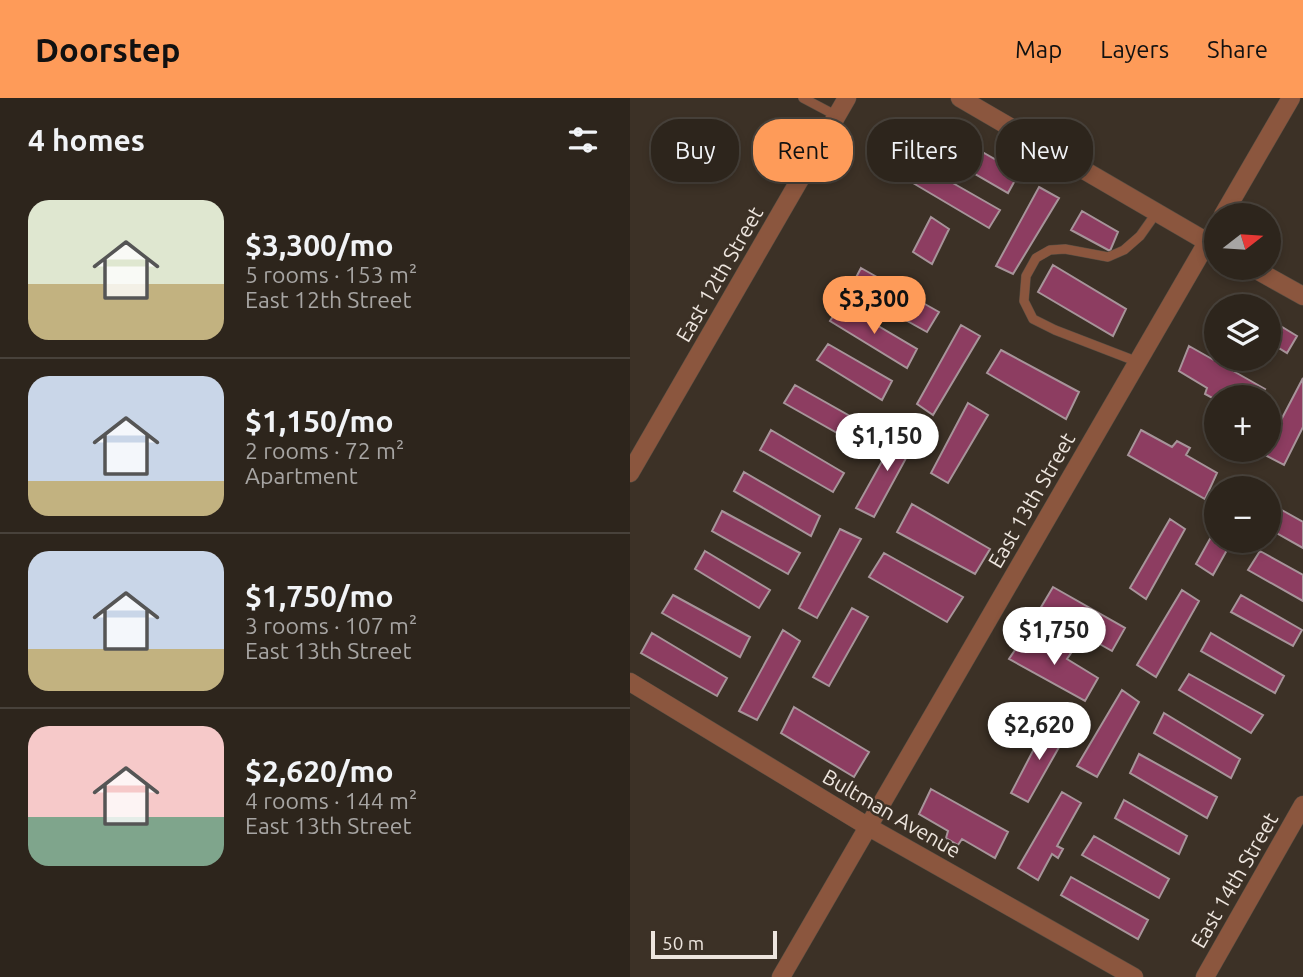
<!DOCTYPE html>
<html lang="en">
<head>
<meta charset="utf-8">
<style>
  :root { --surface:#2d251c; --page:#393129; --text:#f1f3f6; --muted:#a7a5a3; --line:#48423b; --accent:#fe9b59 }
  body { margin:0; font-family:Ubuntu,sans-serif; background:var(--page); color:var(--text); height:100vh; display:flex; flex-direction:column; font-size:26px; white-space:nowrap }
  * { box-sizing:border-box; margin:0 }
  p { font-size:23px; color:var(--muted) }
  .icon { flex:none; width:38px; height:38px; fill:none; stroke:currentColor; stroke-width:2; stroke-linecap:round; stroke-linejoin:round }
  .map { position:relative; flex:1; overflow:hidden }
  .details { display:flex; flex-direction:column; background:var(--surface); width:630px }
  .details>* { flex:none }
  .hud { position:absolute; left:21px; top:21px; width:546px; height:63px; display:flex; gap:14px }
  .needle { width:46px; rotate:73deg }
  .buttons { position:absolute; left:574px; top:105px; display:grid; gap:14px }
  .buttons a { display:grid; place-items:center; width:77px; height:77px; border-radius:50%; background:var(--surface); box-shadow:0 4px 10px #0003,0 0 0 2px var(--line); font-size:35px }
  .scale { position:absolute; left:21px; bottom:18px; width:126px; box-sizing:border-box; padding-left:7px; border:4px solid #ede5de; border-top:0; font-size:19px; line-height:24px; white-space:nowrap; color:#ede5de; -webkit-text-stroke:5px #3c3126; paint-order:stroke }
  .price { position:absolute; translate:-50% -60px; padding:0 16px; border-radius:24px; background:#fff; color:#222; font-size:23px; line-height:46px; filter:drop-shadow(0 2px 4px #0008) }
  .price::after { content:''; position:absolute; left:50%; top:42px; width:21px; height:16px; margin-left:-10px; background:inherit; clip-path:polygon(0 0,100% 0,50% 100%) }
  .price.selected { background:var(--accent); color:#111 }
  ul { padding:0; list-style:none }
  li { display:flex; align-items:center; gap:21px; height:175px; padding:0 28px }
  li+li { border-top:2px solid var(--line) }
  li span { display:grid; place-items:center; flex:none; width:196px; height:140px; border-radius:21px; color:#555 }
  li>.icon { margin-inline-start:auto }
  span .icon { width:84px; height:84px; fill:#fffc; stroke-width:1 }
  li b { font-size:30px }
  h2 { display:flex; justify-content:space-between; align-items:center; height:84px; padding:0 28px; font-size:30px }
  .tag { padding:0 24px; border-radius:28px; background:var(--surface); box-shadow:0 4px 10px #0003,0 0 0 2px var(--line); font-size:24px; line-height:63px }
  .tag.selected { background:var(--accent); color:#111 }
  header { display:flex; align-items:center; gap:42px; box-sizing:border-box; height:98px; padding:0 35px; background:var(--accent); color:#111 }
  header strong { font-size:33px }
  nav { display:flex; gap:38px; margin-inline-start:auto; font-size:24px }
  main { display:flex; flex:1; min-height:0 }
  .map>svg:first-child { display:block }
  .building { fill:#8d3d61; stroke:#a7949a; stroke-width:2 }
  .lines { fill:none; stroke-linecap:round; stroke-linejoin:round }
  .service-casing { stroke:#584e43; stroke-width:10 }
  .minor-casing { stroke:#584e43; stroke-width:19 }
  .service { stroke:#8b563e; stroke-width:9 }
  .minor { stroke:#8b563e; stroke-width:18 }
  .labels { text-anchor:middle; dominant-baseline:central; stroke-width:5; stroke-linejoin:round; paint-order:stroke }
  .street-label { font-size:21px; fill:#ede5de; stroke:#3c3126 }
</style>
</head>
<body>
<header>
<strong>Doorstep</strong>
<nav><a>Map</a><a>Layers</a><a>Share</a></nav>
</header>
<main>
<section class="details">
<h2>4 homes<svg class="icon" aria-label="filters" viewBox="0 0 24 24"><path d="M4 7h16M4 17h16"/><circle cx="9" cy="7" r="2"/><circle cx="15" cy="17" r="2"/></svg></h2>
<ul>
<li><span style="background:linear-gradient(#dfe7d0 60%,#c2b280 0)"><svg class="icon" aria-label="home" viewBox="0 0 24 24"><path d="M3 11l9-7 9 7M6 9v11h12V9"/></svg></span><div><b>$3,300/mo</b><p>5 rooms · 153 m²</p><p>East 12th Street</p></div></li>
<li><span style="background:linear-gradient(#c9d6e8 75%,#c2b280 0)"><svg class="icon" aria-label="home" viewBox="0 0 24 24"><path d="M3 11l9-7 9 7M6 9v11h12V9"/></svg></span><div><b>$1,150/mo</b><p>2 rooms · 72 m²</p><p>Apartment</p></div></li>
<li><span style="background:linear-gradient(#c9d6e8 70%,#c2b280 0)"><svg class="icon" aria-label="home" viewBox="0 0 24 24"><path d="M3 11l9-7 9 7M6 9v11h12V9"/></svg></span><div><b>$1,750/mo</b><p>3 rooms · 107 m²</p><p>East 13th Street</p></div></li>
<li><span style="background:linear-gradient(#f6c9c9 65%,#7fa58c 0)"><svg class="icon" aria-label="home" viewBox="0 0 24 24"><path d="M3 11l9-7 9 7M6 9v11h12V9"/></svg></span><div><b>$2,620/mo</b><p>4 rooms · 144 m²</p><p>East 13th Street</p></div></li>
</ul>
</section>
<div class="map">
<svg width="673" height="879" viewBox="0 0 673 879">
  <rect width="100%" height="100%" fill="#3c3126"/>
  <!-- building -->
  <path class="building" d="M312 31 389 75 378 95 302 51Z
    M293 68 370 112 359 130 283 85Z
    M409 89 429 100 383 176 366 168Z
    M452 113 488 134 480 153 441 132Z
    M301 119 319 131 302 166 283 154Z
    M423 167 496 211 483 238 408 194Z
    M231 170 309 214 297 234 220 191Z
    M211 206 287 251 277 270 200 223Z
    M639 221 667 238 657 255 639 244Z
    M331 227 350 238 303 317 287 306Z
    M198 246 262 283 252 302 187 262Z
    M559 248 635 291 630 299H594L589 296 586 302 575 296 577 290 549 273Z
    M371 252 449 294 436 321 357 275Z
    M673 280V329L654 367 633 356 635 352H639V345Z
    M165 287 241 330 232 349 154 305Z
    M338 305 358 317 318 385 301 375Z
    M270 331 287 340 244 419 226 410Z
    M141 332 214 375 203 394 130 352Z
    M511 332 542 349 547 343 560 350 556 357 587 375 575 401 498 357Z
    M114 374 190 418 181 438 104 393Z
    M282 406 360 451 345 476 267 434Z
    M650 411 673 424V450L641 432Z
    M92 413 170 455 158 476 82 433Z
    M540 421 555 431 516 501 500 490Z
    M586 430V443H602L583 477 566 466Z
    M210 431 231 441 187 520 169 510Z
    M75 453 140 492 129 510 65 471Z
    M630 453 673 477V503L618 472Z
    M254 455 333 499 317 524 239 479Z
    M423 489 495 530 482 553 450 535 446 542 434 536 437 527 410 511Z
    M552 492 569 503 526 579 507 567Z
    M43 497 120 539 110 559 32 515Z
    M611 497 672 532 663 548 601 514Z
    M222 510 238 519 199 588 183 579Z
    M153 532 170 543 127 622 109 613Z
    M22 535 97 580 87 598 11 555Z
    M581 535 654 578 645 595 571 553Z
    M395 537 424 554 428 548 441 555 437 561 468 580 455 603 379 561Z
    M559 576 633 617 621 635 549 592Z
    M492 592 509 604 467 679 447 668Z
    M164 609 239 654 224 679 151 635Z
    M534 615 610 661 601 680 524 635Z
    M418 624 437 635 398 704 381 695Z
    M509 656 587 699 577 720 500 675Z
    M301 691 378 734 365 760 332 741 328 747 316 740 318 733 289 716Z
    M432 694 451 705 427 748 433 751 428 760 422 756 408 782 388 770Z
    M494 702 557 738 549 756 485 720Z
    M464 738 539 781 529 800 452 757Z
    M441 779 518 822 508 841 431 797Z"/>
  <g class="lines">
    <defs>
      <path id="service" d="M173 0 207 18
        M508 264 425 232 403 221 394 203 396 178 406 160 420 152 435 151 478 159 494 152 510 138 527 114"/>
      <path id="minor" d="M330 0 586 149
        M593 117 661 0
        M623 170 673 198
        M0 375 217 0
        M0 584 237 728 504 879
        M151 879 586 129
        M575 879 673 707"/>
    </defs>
    <!-- service casing -->
    <use href="#service" class="service-casing"/>
    <!-- minor casing -->
    <use href="#minor" class="minor-casing"/>
    <!-- service -->
    <use href="#service" class="service"/>
    <!-- minor -->
    <use href="#minor" class="minor"/>
  </g>
  <g class="labels">
    <!-- street labels -->
    <g class="street-label">
      <text transform="translate(89 176) rotate(-60)">East 12th Street</text>
      <text transform="translate(401 402) rotate(-60)">East 13th Street</text>
      <text transform="translate(262 715) rotate(30)">Bultman Avenue</text>
      <text transform="translate(604 782) rotate(-60)">East 14th Street</text>
    </g>
  </g>
</svg>
<div class="buttons">
<a><svg class="needle" viewBox="-14 -14 28 28"><path d="M0-13l5 13h-10z" fill="#e53935"/><path d="M0 13l5-13h-10z" fill="#a7a5a3"/></svg></a>
<a><svg class="icon" aria-label="layers" viewBox="0 0 24 24"><path d="M12 4l9 5-9 5-9-5zM3 14l9 5 9-5"/></svg></a>
<a>+</a>
<a>−</a>
</div>
<div class="scale">50 m</div>
<b class="price selected" style="left:244px;top:238px">$3,300</b>
<b class="price" style="left:257px;top:375px">$1,150</b>
<b class="price" style="left:424px;top:569px">$1,750</b>
<b class="price" style="left:409px;top:664px">$2,620</b>
<div class="hud">
<a class="tag">Buy</a>
<a class="tag selected">Rent</a>
<a class="tag">Filters</a>
<a class="tag">New</a>
</div>
</div>
</main>
</body>
</html>
